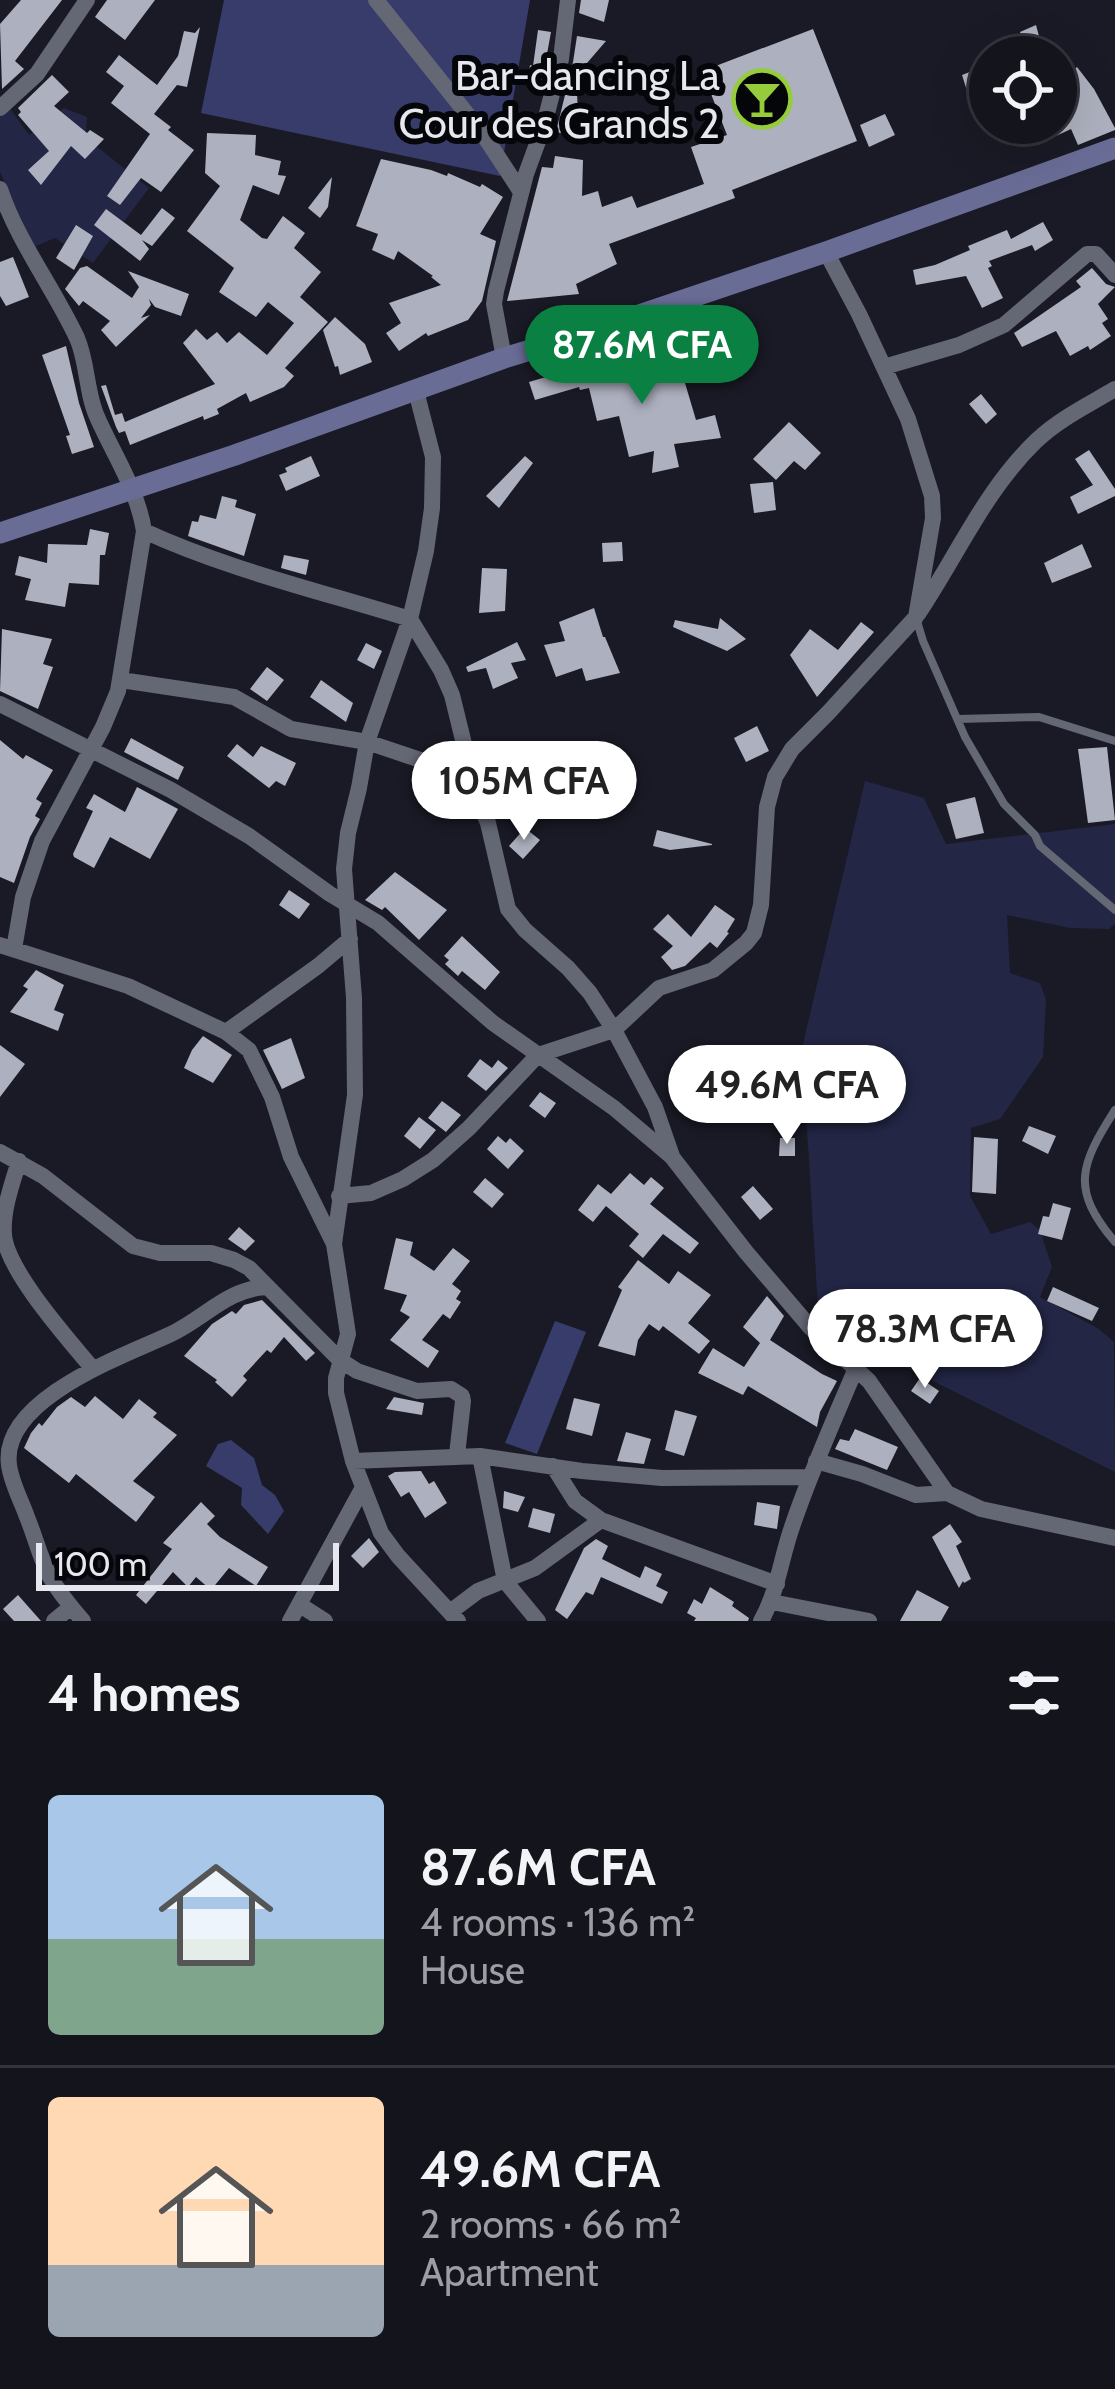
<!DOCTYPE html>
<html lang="en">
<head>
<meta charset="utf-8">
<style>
  :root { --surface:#13141c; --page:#202129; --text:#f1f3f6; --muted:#9d9ea3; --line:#32333b; --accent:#0b8043 }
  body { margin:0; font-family:Cabin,sans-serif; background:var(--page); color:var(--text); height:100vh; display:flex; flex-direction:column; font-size:45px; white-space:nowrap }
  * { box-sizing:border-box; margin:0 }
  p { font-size:39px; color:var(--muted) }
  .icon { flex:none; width:66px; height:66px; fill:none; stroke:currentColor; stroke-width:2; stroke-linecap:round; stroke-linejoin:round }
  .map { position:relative; height:1621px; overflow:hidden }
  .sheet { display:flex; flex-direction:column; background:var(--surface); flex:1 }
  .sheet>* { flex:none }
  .tools { position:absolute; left:969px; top:36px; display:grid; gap:24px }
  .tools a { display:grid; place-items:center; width:108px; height:108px; border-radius:50%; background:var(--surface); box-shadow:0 12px 48px #0002,0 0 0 3px var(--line); font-size:60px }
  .scale { position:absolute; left:36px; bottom:30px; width:303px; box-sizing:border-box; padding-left:12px; border:6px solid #e6e7ef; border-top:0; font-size:33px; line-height:42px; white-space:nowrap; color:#e6e7ef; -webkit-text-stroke:9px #05060a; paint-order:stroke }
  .price { position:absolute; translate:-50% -102px; padding:0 27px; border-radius:42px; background:#fff; color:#222; font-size:39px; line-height:78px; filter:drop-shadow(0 3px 6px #0008) }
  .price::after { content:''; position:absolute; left:50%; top:72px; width:36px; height:27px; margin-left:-18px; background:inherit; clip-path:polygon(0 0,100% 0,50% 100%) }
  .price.on { background:var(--accent); color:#fff }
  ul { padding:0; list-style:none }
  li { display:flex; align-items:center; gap:36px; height:300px; padding:0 48px }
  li+li { border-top:3px solid var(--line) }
  li span { display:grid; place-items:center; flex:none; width:336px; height:240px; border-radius:12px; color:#555 }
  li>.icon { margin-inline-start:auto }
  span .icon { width:144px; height:144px; fill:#fffc; stroke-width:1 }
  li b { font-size:51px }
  h2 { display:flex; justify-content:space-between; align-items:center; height:144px; padding:0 48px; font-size:51px }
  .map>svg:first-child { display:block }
  .green { fill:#232645 }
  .forest { fill:#383c6a }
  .building { fill:#adb0be }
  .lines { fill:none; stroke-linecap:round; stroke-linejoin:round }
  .lane { stroke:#646774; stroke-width:8 }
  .street { stroke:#646774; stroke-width:16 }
  .secondary { stroke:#696d96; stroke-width:21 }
  .labels { text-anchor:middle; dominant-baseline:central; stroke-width:12; stroke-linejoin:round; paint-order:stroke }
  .poi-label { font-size:42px; fill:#e6e7ef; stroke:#05060a; text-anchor:end }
</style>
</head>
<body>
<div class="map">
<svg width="1115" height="1621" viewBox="0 0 1115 1621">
  <rect width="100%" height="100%" fill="#191a25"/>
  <!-- green -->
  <path class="green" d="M9 107 29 135 64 108 87 117 86 138 149 188 93 263 55 238 34 247 0 172V115Z
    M865 781 924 798 946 844 1115 824V924L1109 929 1070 928 1007 915 1010 973 1040 983 1046 1000 1043 1057 1000 1119 971 1128 970 1196 991 1234 1030 1222 1040 1230 1052 1267 1040 1297 1099 1329 1114 1342 1115 1472 819 1324 802 1048Z"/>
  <!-- forest -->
  <path class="forest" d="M224 0H530L500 176 201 113Z
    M555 1321 586 1332 537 1454 505 1443Z
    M231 1440 254 1458 262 1485 275 1495 284 1511 268 1534 241 1505 242 1488 206 1466 218 1444Z"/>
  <!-- building -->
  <path class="building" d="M21 0H62L15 61 24 69 2 89 0 24Z
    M107 0H155L125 40 95 17Z
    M581 0H609L604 22 579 13Z
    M1036 25 1043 51 1030 56 1020 32Z
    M200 27 187 87 177 85 154 114 171 127 168 130 194 150 161 192 141 178 120 205 107 196 150 134 111 103 124 86 106 72 119 55 157 85 178 56 184 31 195 33Z
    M813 29 857 141 732 190 735 198 609 244 617 264 576 284 579 294 507 301 542 167 553 168 555 156 583 160 582 196 598 191 602 207 632 196 637 208 704 184 691 147 727 135 706 81 717 77 713 67Z
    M538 30 551 32 541 87 527 85 530 65 533 66Z
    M577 36 606 41 581 70 590 77 577 94 578 111 573 136 556 132 573 62Z
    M985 66 990 86 968 94 962 75Z
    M1077 67 1094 89 1115 128V130L1078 145 1071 129 1056 136V86Z
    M52 75 69 92 54 106 87 133 90 130 104 139 85 159 71 146 41 185 28 170 49 151 18 115 21 112 18 108Z
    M885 114 895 135 869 147 860 125Z
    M207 133 256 135 255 155 281 161 278 175 286 176 279 195 253 185 240 220 262 238 267 239 283 216 305 233 294 248 321 272 300 297 328 322 285 368 294 376 284 387 250 402 246 393 217 409 219 414 204 420 203 416 130 445 125 431 119 433 116 427 101 386 106 385 115 415 122 413 125 422 215 384 183 343 196 329 207 340 217 332 227 343 239 332 267 355 294 323 268 302 256 317 219 292 234 268 187 231 220 186 205 173Z
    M381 159 431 170 447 176 448 173 480 187 482 184 503 197 480 234 496 241 482 301 468 320 428 336 426 333 399 351 386 333 401 323 389 303 441 285 431 277 433 276 398 251 394 260 372 250 378 234 356 226Z
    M332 177 328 207 320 218 308 208Z
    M162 208 175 218 152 246 142 240 149 249 140 261 94 225 106 209 141 235Z
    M1043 222 1053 240 1035 251 1032 245 989 261 992 266 988 268 1003 298 982 308 966 276 916 285 913 270 935 265 970 250 968 246 1007 230 1011 239Z
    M76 225 93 236 74 270 56 258Z
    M13 257 29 297 6 306 0 296V262Z
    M87 266 132 298 139 287 128 271 189 294 181 316 155 307 149 299 151 305 141 318 150 315 116 347 101 330 110 321 83 301 79 306 65 289 80 268Z
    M1092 268 1106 284 1115 287 1098 304 1108 319 1102 323 1111 336 1090 350 1088 346 1070 356 1056 331 1022 347 1014 333 1081 287 1076 281Z
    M335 317 365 344 372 362 340 375 338 366 335 367 323 330Z
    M66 346 79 403 94 447 72 454 66 436 70 435 42 355Z
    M699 358 704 378 685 383 696 420 715 415 721 438 674 444 679 467 652 473 654 451 629 457 619 416 597 421 589 388 580 390 579 387 535 400 529 382 573 369 599 364 603 382 629 373 630 375Z
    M981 394 997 414 986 424 969 404Z
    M789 422 821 453 805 470 794 461 776 480 753 459Z
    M1089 450 1115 489V496L1078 514 1070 497 1093 485 1075 459Z
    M311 456 320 476 286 491 279 475 287 472 285 468Z
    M525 456 533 463 499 508 486 496Z
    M773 482 776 510 754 513 750 484Z
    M222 496 237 500 235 507 256 514 244 556 188 536 192 521 198 522 200 515 216 519Z
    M90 529 109 533 105 555H100L99 585 69 583 65 607 25 600 31 579 15 575 19 556 47 563 48 544 87 545Z
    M622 542 623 561 603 562 602 543Z
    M1082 544 1092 567 1052 583 1044 563Z
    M284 555 309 560 306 575 281 568Z
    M482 568 507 569 505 611 479 613Z
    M594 608 603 637H605L620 673 586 681 582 668 556 677 544 645 565 641 559 622Z
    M720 618 746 639 727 651 673 627 675 620 718 629Z
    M861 622 874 632 817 697 790 655 810 629 838 650Z
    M2 629 52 639 43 664 53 667 38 709 0 691Z
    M517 642 526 660 511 663 518 678 493 689 486 668 468 672 466 667Z
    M366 643 382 651 374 669 357 660Z
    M267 667 284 680 267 701 250 689Z
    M321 680 353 703 346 722 310 697Z
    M757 726 769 751 746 762 734 738Z
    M131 738 184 767 178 780 124 752Z
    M0 740 23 759 26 755 53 770 36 799 42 803 35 816 40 819 30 837 14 883 0 877Z
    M237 744 253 757 261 746 296 763 285 786 276 781 269 788 227 756Z
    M1107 747 1115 820 1088 823 1078 749Z
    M137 787 178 809 150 859 110 837 94 868 74 857 73 854 93 811 86 808 94 794 125 812Z
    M975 797 984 833 956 839 946 804Z
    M525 828 540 840 523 859 509 846Z
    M657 830 712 844V845L670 850 653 846Z
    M395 872 447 910 419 940 385 907 382 910 365 900Z
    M289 890 310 904 299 919 279 905Z
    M715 905 735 919 727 932 729 933 717 948 710 942 685 966 672 970 661 957 673 946 653 929 668 914 691 937Z
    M462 936 500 972 485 990 462 971 458 976 445 964 449 960 444 956Z
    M36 970 64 985 54 1010 64 1014 58 1031 10 1012 28 989 23 986Z
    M203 1036 232 1055 213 1083 184 1068 192 1050Z
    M291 1038 305 1078 282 1089 263 1050Z
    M0 1045 25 1064 0 1097Z
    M480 1059 492 1068 498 1060 508 1068 486 1091 467 1076Z
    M540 1092 556 1103 545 1118 529 1106Z
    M442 1101 461 1115 446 1132 428 1118Z
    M419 1117 436 1130 420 1149 404 1136Z
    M1029 1126 1056 1136 1048 1154 1022 1141Z
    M498 1136 506 1143 510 1138 524 1151 508 1169 487 1149Z
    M974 1137 998 1139 996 1194 972 1192Z
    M780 1138H795V1156H779Z
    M630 1173 644 1185 651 1177 664 1188 650 1204 699 1243 690 1254 663 1234 643 1258 629 1246 639 1234 606 1206 593 1222 578 1210 598 1184 611 1194Z
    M485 1178 504 1194 492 1208 473 1192Z
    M753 1186 773 1209 760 1220 741 1197Z
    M1053 1203 1071 1208 1062 1240 1038 1234 1043 1216 1049 1217Z
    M239 1227 255 1241 245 1251 228 1239Z
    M396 1238 413 1242 410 1255 434 1271 453 1248 470 1261 452 1284 461 1291 456 1299 461 1302 450 1319 443 1314 422 1340 439 1351 428 1368 390 1340 410 1317 400 1311 407 1295 384 1289Z
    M638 1260 669 1284 678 1271 711 1295 688 1323 710 1341 699 1354 663 1326 659 1331 649 1324 638 1340 635 1356 598 1346 622 1290 618 1287Z
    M1053 1287 1099 1308 1092 1321 1047 1301Z
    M767 1296 784 1316 770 1340 822 1374 837 1381 820 1412 817 1427 748 1386 743 1395 698 1373 713 1348 744 1367 760 1343 743 1327Z
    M262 1300 315 1353 306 1361 284 1337 271 1353 267 1350 243 1376 247 1380 232 1397 215 1382 217 1380 184 1356 212 1324 232 1311 236 1314 244 1305Z
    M920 1378 939 1391 930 1404 911 1391Z
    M95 1396 123 1419 139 1399 157 1413 153 1417 177 1435 133 1481 155 1497 136 1522 76 1474 69 1483 24 1448 31 1433 39 1423 42 1426 57 1407 71 1397 85 1407Z
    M394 1397 424 1403 422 1415 386 1409Z
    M574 1398 600 1404 592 1436 566 1429Z
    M675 1410 697 1416 684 1456 665 1450Z
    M855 1429 898 1447 887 1470 835 1449 840 1439 849 1441Z
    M626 1432 651 1439 644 1464 617 1461Z
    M421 1471 429 1484 434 1481 447 1503 425 1518 409 1492 401 1497 388 1476 395 1472Z
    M504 1491 525 1497 518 1512 503 1508Z
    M201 1502 215 1516 207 1524 220 1537 268 1567 256 1586 229 1568 211 1590 196 1577 188 1587 173 1572 146 1604 136 1595 172 1549 163 1543Z
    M757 1502 780 1506 777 1529 754 1525Z
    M533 1508 555 1514 550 1533 528 1527Z
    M950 1524 962 1542 956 1546 971 1579 964 1583 963 1581 959 1588 932 1537Z
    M369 1538 379 1552 363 1568 351 1556Z
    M596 1539 608 1546 602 1559 640 1578 645 1566 662 1574 656 1586 668 1592 662 1604 601 1577 593 1595 586 1592 567 1619 555 1610 584 1548Z
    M710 1587 734 1602 732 1606 749 1618 748 1621H694L696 1618 687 1613 694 1599 702 1604Z
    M917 1590 949 1607 941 1621H900Z
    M18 1595 41 1621H14L3 1609Z"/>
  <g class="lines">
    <!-- lane -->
    <path class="lane" d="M916 618 923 641 965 737 1004 804 1035 835 1040 846 1115 910
      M958 719 1039 717 1115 741
      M1115 1110C1080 1165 1070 1189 1115 1242"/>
    <!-- street -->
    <path class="street" d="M376 0 483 134 521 192
      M0 108 37 74 87 0
      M0 189C18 242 53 287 77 338 88 363 86 394 98 419 114 455 138 491 144 531L118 691 103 727 42 841 23 897 14 949
      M504 358 494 304 496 291 526 174 544 125 561 59 568 0
      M884 367 959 345 1004 325 1087 254H1096L1115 275
      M416 391 433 457 432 508 426 551 410 619 367 742 359 788 348 833 344 869 354 998 355 1095 334 1244 348 1334 336 1378V1393L353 1461 381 1533 398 1556 458 1621
      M144 531C229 570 320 591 410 619L441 670 452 695 465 748 468 776 488 823 508 909 525 930 568 968 590 993 614 1030 655 1107 672 1156
      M918 614C957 556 985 490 1036 441 1059 419 1088 405 1115 389
      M121 680 234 697 291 729 367 742 468 776
      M0 704 171 790 249 836 330 894 378 923 493 1023 614 1108 672 1157 746 1252 810 1327 869 1381 947 1493 981 1509 1115 1538
      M0 945 128 986 226 1032 249 1050 272 1097 291 1157 334 1244
      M226 1032 318 966 350 939
      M0 1152 43 1176 133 1246 160 1253H211L234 1260 249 1268 340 1360 357 1371 417 1391 451 1389 462 1396 463 1401 457 1455
      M19 1161C12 1184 2 1211 4 1235 7 1271 69 1340 93 1369
      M339 1196 371 1193 403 1179 433 1160 469 1128 538 1055 614 1030 659 988 713 970 746 943 754 933 761 905 767 807 775 777 792 749 828 713 916 617 933 518 932 496 908 419 859 314 826 252
      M480 1456 505 1581 538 1621
      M353 1461 480 1456 582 1471 662 1478 810 1477
      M816 1461 862 1474 916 1495 947 1493
      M553 1466 575 1501 601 1520 777 1584
      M772 1602 869 1621
      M300 1605 325 1621
      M450 1612 478 1591 535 1568 601 1520
      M54 1621 71 1607
      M83 1621C71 1607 59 1592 50 1577 40 1558 35 1536 27 1517 21 1500 11 1482 9 1465 0 1399 126 1355 171 1334 205 1318 228 1288 268 1287
      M290 1621 362 1489
      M761 1621C778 1591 781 1557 793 1524 811 1471 834 1420 856 1368"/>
    <!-- secondary -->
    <path class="secondary" d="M0 533 235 455 504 358 583 334 826 252 1115 148"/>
  </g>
  <!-- icons -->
  <defs>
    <symbol id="bar-ring" viewBox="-11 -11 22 22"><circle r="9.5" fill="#05060a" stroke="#95cc3b" stroke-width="1.5"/><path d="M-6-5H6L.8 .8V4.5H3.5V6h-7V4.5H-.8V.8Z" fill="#95cc3b"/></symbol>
  </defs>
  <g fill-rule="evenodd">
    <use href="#bar-ring" x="729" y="66" width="66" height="66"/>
  </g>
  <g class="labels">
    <!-- poi labels -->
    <g class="poi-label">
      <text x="720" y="75">Bar-dancing La<tspan x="720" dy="48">Cour des Grands 2</tspan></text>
    </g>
  </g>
</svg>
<div class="tools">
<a><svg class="icon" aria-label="locate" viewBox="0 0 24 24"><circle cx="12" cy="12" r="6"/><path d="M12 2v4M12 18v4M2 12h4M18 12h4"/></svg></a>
</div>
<div class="scale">100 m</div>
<b class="price on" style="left:642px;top:407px">87.6M CFA</b>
<b class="price" style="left:524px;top:843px">105M CFA</b>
<b class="price" style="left:787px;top:1147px">49.6M CFA</b>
<b class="price" style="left:925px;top:1391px">78.3M CFA</b>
</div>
<section class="sheet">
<h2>4 homes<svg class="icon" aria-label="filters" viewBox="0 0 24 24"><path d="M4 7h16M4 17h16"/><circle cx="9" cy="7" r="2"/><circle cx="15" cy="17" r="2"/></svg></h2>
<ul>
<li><span style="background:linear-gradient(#a9c7e8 60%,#7fa58c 0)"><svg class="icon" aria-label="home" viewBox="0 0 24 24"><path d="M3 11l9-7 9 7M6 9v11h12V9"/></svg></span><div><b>87.6M CFA</b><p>4 rooms · 136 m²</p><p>House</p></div></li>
<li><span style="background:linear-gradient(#ffd9b3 70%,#9aa5b1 0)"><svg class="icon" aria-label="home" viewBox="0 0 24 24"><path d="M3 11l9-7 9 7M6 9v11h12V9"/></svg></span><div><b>49.6M CFA</b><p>2 rooms · 66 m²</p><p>Apartment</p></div></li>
</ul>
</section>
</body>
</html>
